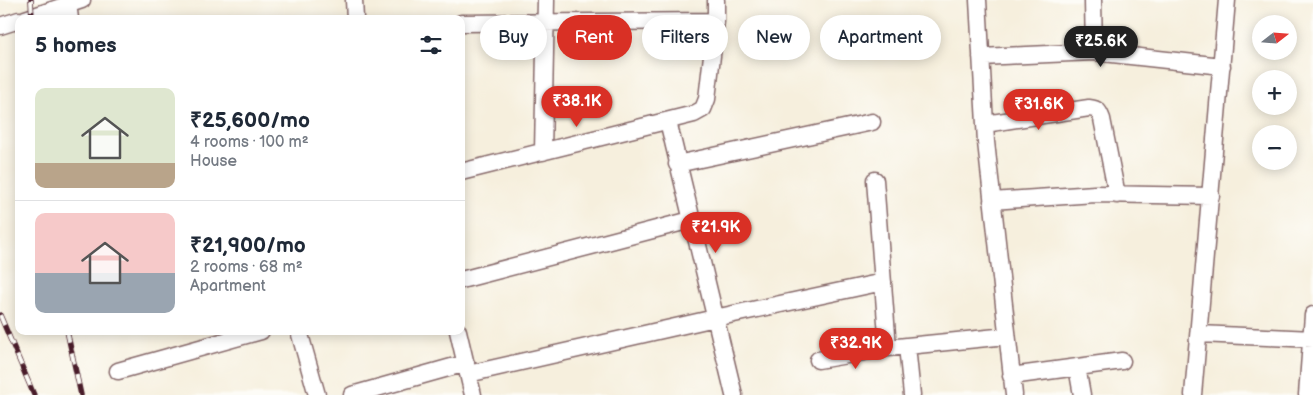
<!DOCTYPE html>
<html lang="en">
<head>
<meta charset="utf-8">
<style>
  :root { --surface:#fff; --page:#f6f6f7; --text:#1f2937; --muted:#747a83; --line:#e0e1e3; --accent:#d93025 }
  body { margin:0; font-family:"Balsamiq Sans",sans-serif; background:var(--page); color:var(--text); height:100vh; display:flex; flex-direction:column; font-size:19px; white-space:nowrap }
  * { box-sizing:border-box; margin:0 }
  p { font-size:16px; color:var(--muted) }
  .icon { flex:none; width:28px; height:28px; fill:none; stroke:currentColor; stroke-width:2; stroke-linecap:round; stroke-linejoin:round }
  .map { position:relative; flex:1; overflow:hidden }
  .sheet { position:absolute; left:15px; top:15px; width:450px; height:320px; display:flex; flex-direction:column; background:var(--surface); border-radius:10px; box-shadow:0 2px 12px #0003 }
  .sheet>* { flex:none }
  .guide { position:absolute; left:480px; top:15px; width:475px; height:45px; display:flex; gap:10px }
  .needle { width:32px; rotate:73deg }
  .fabs { position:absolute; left:1252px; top:15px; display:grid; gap:10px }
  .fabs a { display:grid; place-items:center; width:45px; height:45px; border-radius:50%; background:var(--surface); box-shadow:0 2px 12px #0003; font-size:25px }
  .price { position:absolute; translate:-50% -42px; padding:0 11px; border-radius:18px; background:var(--accent); color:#fff; font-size:16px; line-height:32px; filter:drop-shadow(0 1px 2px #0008) }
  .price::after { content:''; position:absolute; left:50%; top:30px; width:15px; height:11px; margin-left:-8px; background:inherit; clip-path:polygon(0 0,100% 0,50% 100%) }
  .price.selected { background:#222; color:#fff }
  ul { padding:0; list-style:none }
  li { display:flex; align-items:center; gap:15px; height:125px; padding:0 20px }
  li+li { border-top:1px solid var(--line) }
  li span { display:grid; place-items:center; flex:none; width:140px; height:100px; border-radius:10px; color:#555 }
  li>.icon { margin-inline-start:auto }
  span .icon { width:60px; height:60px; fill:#fffc; stroke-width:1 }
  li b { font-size:21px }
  h2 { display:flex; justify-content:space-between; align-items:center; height:60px; padding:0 20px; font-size:21px }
  .tag { padding:0 18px; border-radius:22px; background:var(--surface); box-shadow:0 2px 12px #0003; font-size:18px; line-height:45px }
  .tag.selected { background:var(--accent); color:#fff }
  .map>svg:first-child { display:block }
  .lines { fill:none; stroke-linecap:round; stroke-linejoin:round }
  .minor-casing { stroke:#866869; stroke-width:19 }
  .minor { stroke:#fff; stroke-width:16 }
  .rail-casing { stroke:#4a1f2b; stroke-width:5.5 }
  .rail { stroke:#fdfcf7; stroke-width:4; stroke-dasharray:11; stroke-linecap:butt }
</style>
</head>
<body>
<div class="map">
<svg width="1313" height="395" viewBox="0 0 1313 395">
  <rect width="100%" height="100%" fill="#fdfcf7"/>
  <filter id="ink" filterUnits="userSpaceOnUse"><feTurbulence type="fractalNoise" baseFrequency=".02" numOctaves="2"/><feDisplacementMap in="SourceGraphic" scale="10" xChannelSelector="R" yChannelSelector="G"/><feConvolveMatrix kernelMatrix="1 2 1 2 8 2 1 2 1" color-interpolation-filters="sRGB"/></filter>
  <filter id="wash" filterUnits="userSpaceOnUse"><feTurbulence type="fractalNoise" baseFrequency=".0096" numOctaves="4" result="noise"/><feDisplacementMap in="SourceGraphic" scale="20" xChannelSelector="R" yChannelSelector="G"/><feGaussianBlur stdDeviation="1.12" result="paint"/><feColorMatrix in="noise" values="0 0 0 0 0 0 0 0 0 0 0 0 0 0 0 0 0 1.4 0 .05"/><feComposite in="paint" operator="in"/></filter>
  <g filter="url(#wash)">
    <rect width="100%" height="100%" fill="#f6efdd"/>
  </g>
  <g filter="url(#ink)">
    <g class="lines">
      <defs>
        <path id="minor" d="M354 0 355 19
          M978 0 986 142 1014 395
          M1093 0 1094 52
          M68 3 70 19
          M25 19 82 0
          M461 23 716 21
          M0 26 19 20
          M981 57 1094 52 1222 66
          M668 121 734 395
          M985 124 1089 108C1098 109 1099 111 1102 119L1117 195
          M543 152 546 0
          M677 164 872 122
          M461 172 694 114 703 109 707 99 716 21V0
          M875 180 888 348 907 346 912 395
          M992 201 1095 194 1211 196
          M461 280 691 220
          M299 331 317 395
          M458 331 473 395
          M1199 334 1313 339
          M907 346 1007 336
          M818 360 888 348
          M1077 367 1082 395
          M118 371 261 331
          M468 374 715 318 883 282
          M1011 376 1122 361
          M352 395 466 363
          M1193 395 1227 0
          M1307 395 1313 315"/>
      </defs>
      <!-- minor casing -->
      <use href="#minor" class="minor-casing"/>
      <!-- minor -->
      <use href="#minor" class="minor"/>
      <defs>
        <path id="rail" d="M31 0 32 19
          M0 315 34 395
          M67 331 81 395"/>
      </defs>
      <!-- rail casing -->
      <use href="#rail" class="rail-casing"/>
      <!-- rail -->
      <use href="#rail" class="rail"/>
    </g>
  </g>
</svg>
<div class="fabs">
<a><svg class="needle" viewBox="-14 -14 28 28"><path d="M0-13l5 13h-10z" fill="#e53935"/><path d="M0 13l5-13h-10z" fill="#747a83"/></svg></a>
<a>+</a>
<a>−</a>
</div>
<b class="price selected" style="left:1101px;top:68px">₹25.6K</b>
<b class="price" style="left:577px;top:128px">₹38.1K</b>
<b class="price" style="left:1039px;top:131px">₹31.6K</b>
<b class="price" style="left:716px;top:254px">₹21.9K</b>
<b class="price" style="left:856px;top:370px">₹32.9K</b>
<div class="guide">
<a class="tag">Buy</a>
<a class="tag selected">Rent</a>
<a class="tag">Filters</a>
<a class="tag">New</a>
<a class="tag">Apartment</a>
</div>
<section class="sheet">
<h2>5 homes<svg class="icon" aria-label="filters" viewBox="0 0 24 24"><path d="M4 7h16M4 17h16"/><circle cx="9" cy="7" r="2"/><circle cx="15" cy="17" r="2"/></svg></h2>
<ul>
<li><span style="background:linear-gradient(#dfe7d0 75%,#b9a48a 0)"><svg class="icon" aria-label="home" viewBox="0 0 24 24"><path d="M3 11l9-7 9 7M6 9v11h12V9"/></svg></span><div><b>₹25,600/mo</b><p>4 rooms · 100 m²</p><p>House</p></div></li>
<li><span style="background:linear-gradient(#f6c9c9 60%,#9aa5b1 0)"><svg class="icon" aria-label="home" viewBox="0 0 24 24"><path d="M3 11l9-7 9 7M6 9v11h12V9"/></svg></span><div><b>₹21,900/mo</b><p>2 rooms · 68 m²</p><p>Apartment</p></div></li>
</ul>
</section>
</div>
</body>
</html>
